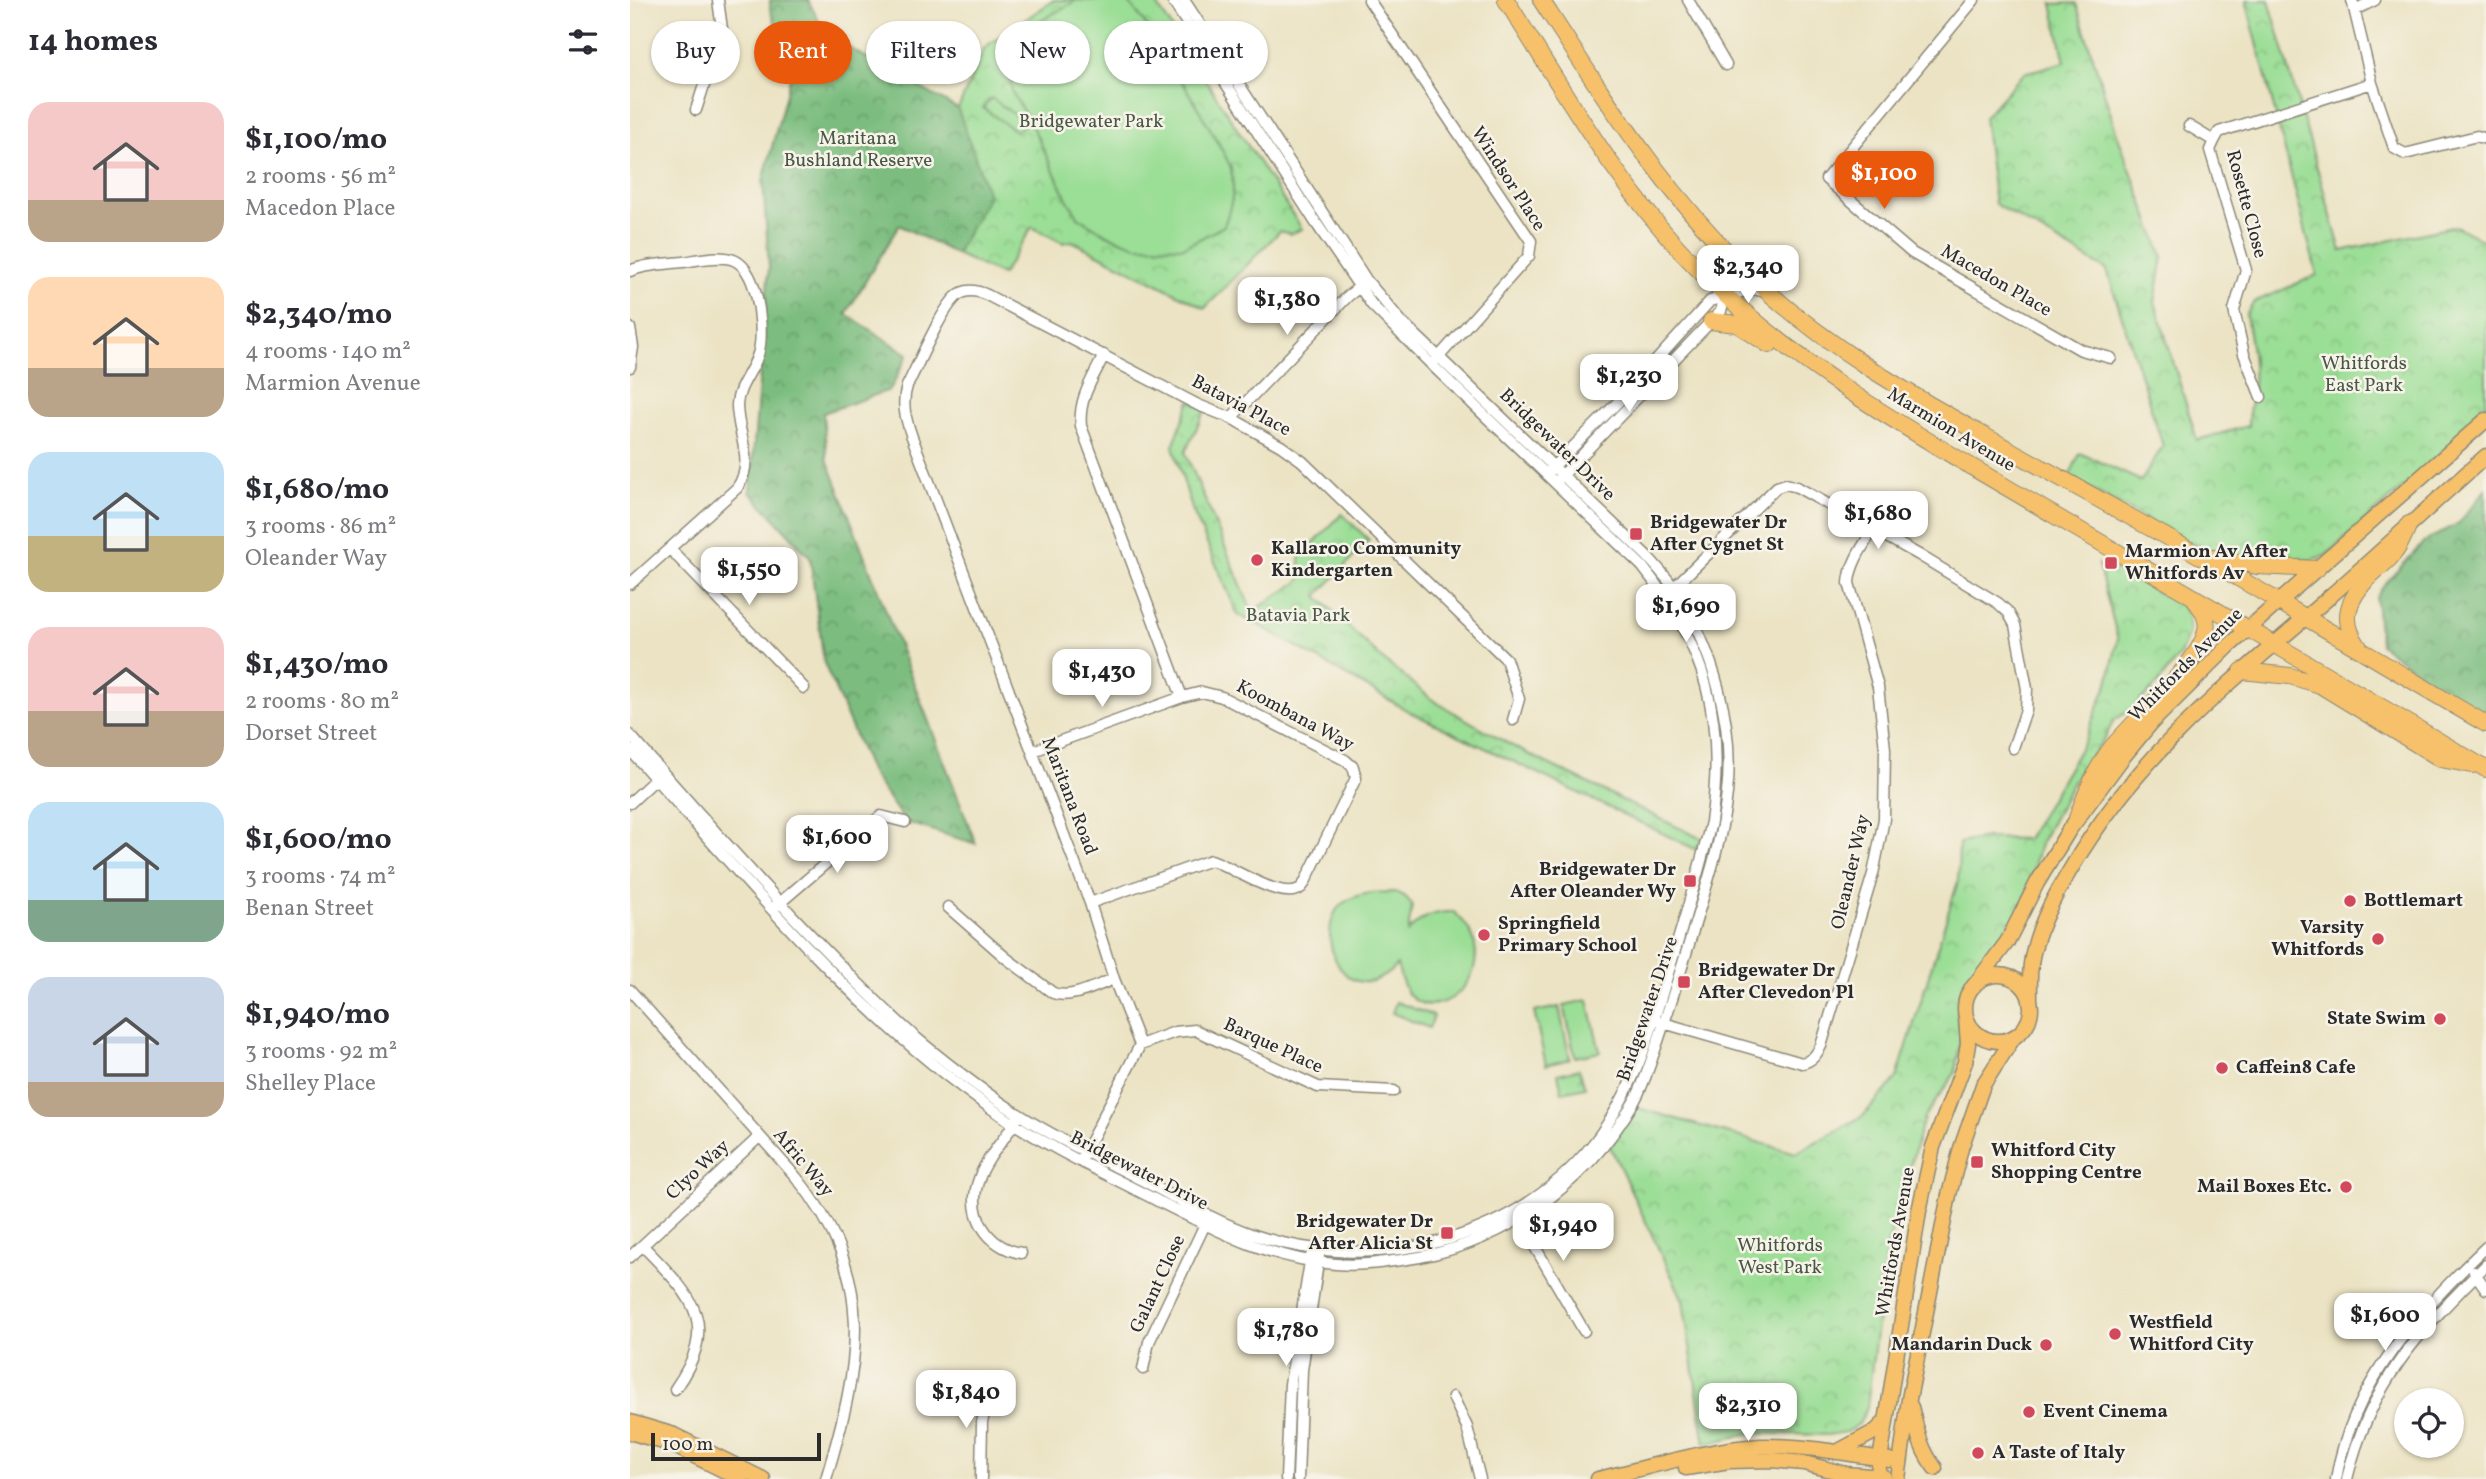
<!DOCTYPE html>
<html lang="en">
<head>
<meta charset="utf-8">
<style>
  :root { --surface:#fff; --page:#f7f7f7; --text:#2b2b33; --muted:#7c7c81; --accent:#ea580c }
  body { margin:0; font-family:Vollkorn,serif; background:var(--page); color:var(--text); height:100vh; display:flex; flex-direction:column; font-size:26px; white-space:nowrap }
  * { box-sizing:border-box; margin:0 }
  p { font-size:23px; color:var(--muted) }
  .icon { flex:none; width:38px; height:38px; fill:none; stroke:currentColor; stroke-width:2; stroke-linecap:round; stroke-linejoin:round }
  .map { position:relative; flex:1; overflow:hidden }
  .sheet { display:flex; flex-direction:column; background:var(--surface); width:630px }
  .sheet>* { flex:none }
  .guide { position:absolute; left:21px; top:21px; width:665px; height:63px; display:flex; gap:14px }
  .controls { position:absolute; left:1764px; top:1388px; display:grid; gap:14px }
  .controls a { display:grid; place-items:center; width:70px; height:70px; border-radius:50%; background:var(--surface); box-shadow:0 2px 5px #0004; font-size:35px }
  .scale { position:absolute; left:21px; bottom:18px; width:170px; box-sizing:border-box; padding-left:7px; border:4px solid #2b2b2b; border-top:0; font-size:19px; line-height:24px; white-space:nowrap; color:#2b2b2b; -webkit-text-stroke:5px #f7f3e8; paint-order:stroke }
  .price { position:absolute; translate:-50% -60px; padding:0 16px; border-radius:14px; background:#fff; color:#222; font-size:23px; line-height:46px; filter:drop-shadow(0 2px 4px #0008) }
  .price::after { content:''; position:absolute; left:50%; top:42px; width:21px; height:16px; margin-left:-10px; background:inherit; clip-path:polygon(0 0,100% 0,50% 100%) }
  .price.active { background:var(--accent); color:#fff }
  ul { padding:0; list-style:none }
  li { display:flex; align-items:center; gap:21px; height:175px; padding:0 28px }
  li span { display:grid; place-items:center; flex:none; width:196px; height:140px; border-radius:21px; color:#555 }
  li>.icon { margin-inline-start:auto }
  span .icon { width:84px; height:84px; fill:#fffc; stroke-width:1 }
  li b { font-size:30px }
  h2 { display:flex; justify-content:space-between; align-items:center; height:84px; padding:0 28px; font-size:30px }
  .tag { padding:0 24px; border-radius:32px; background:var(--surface); box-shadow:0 2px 5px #0004; font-size:24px; line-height:63px }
  .tag.active { background:var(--accent); color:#fff }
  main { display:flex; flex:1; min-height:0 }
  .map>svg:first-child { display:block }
  .forest { fill:url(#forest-crowns); stroke:#547455; stroke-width:2 }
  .park { fill:url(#park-crowns); stroke:#638460; stroke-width:2 }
  .pitch { fill:#9bde96; stroke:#638460; stroke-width:2 }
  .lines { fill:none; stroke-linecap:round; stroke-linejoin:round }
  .minor-casing { stroke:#8b8777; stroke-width:13 }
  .major-casing { stroke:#8b8777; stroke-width:17 }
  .highway-casing { stroke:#8b8777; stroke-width:18 }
  .minor { stroke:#fff; stroke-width:10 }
  .major { stroke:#f6c16b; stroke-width:14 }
  .highway { stroke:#f6c16b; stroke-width:16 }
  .poi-dot { fill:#d1495b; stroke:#f7f3e8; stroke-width:2.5 }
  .labels { text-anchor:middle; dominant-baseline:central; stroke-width:5; stroke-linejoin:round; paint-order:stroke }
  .park-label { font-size:19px; fill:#475846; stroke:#f7f3e8 }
  .street-label { font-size:19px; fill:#2b2b2b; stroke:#f7f3e8 }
  .poi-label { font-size:19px; font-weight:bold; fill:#2b2b2b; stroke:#f7f3e8; text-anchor:start }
</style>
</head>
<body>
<main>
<section class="sheet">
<h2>14 homes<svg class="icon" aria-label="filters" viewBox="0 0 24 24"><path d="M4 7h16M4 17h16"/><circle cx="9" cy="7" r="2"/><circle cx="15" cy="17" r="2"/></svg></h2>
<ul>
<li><span style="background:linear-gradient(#f6c9c9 70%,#b9a48a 0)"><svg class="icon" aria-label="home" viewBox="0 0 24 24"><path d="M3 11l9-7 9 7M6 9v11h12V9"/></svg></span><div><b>$1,100/mo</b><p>2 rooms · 56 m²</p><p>Macedon Place</p></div></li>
<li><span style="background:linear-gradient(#ffd9b3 65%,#b9a48a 0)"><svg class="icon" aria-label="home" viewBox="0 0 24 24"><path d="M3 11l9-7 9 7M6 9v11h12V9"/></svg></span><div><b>$2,340/mo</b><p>4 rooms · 140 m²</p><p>Marmion Avenue</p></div></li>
<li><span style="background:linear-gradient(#bfe0f5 60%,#c2b280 0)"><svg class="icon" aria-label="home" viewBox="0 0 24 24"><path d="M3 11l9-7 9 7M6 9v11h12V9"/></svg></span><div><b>$1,680/mo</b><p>3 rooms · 86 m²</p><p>Oleander Way</p></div></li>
<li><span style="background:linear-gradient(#f6c9c9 60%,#b9a48a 0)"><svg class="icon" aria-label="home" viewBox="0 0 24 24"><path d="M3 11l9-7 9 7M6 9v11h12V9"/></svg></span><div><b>$1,430/mo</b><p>2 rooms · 80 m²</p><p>Dorset Street</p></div></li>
<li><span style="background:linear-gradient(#bfe0f5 70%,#7fa58c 0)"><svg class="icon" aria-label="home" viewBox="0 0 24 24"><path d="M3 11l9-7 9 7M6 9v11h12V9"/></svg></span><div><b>$1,600/mo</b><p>3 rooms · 74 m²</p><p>Benan Street</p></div></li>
<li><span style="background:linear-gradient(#c9d6e8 75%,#b9a48a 0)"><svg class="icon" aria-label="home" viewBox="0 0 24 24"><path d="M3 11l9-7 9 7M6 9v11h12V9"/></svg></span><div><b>$1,940/mo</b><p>3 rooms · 92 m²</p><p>Shelley Place</p></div></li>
</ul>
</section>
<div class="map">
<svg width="1856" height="1479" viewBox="0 0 1856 1479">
  <defs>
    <pattern id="forest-crowns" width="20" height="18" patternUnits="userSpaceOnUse" patternTransform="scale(1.75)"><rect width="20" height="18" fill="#7cbd7f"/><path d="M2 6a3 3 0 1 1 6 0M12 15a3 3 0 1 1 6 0" fill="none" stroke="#669a68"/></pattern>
    <pattern id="park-crowns" width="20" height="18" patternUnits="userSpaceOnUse" patternTransform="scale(1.75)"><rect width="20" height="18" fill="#9bde96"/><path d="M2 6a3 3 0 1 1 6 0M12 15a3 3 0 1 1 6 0" fill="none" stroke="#86bf81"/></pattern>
  </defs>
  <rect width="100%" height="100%" fill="#f7f3e8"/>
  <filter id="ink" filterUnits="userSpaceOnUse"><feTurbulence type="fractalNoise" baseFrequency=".0143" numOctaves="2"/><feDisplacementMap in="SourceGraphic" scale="14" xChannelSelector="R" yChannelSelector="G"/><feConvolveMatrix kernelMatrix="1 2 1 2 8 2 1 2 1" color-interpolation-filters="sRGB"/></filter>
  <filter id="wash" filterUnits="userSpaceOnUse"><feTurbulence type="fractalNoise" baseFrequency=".00686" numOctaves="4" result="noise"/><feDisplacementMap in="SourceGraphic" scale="28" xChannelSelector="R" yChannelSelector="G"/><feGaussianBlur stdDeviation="1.57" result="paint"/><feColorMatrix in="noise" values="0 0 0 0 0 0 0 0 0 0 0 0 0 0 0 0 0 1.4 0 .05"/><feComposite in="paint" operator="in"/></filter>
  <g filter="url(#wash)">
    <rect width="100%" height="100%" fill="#ebe3c3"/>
    <!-- forest -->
    <path class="forest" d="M140 0H178L196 35 328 109 359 196 326 254 269 225 216 314 278 354 260 390 193 413 197 459 346 844 275 822 241 773 194 663 180 557 120 492 139 266 133 181 163 67 140 10Z
      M1856 489V717L1810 689 1750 644 1746 599 1752 587 1794 542 1829 523Z"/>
    <!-- park -->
    <path class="park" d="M424 0H524L672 229 660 234 650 231 575 308 442 241 433 243 402 227 372 275 326 254 359 196 328 109 355 47Z
      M1616 0H1639L1711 251 1826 226 1856 242V415L1695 556 1668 563 1595 554 1558 542 1439 477 1450 453 1511 481 1533 446 1477 270 1365 204 1354 117 1394 73 1435 62 1422 4 1446 3 1486 131 1533 257 1525 302 1567 440 1618 426C1618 410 1622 402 1623 387 1625 363 1620 339 1616 315L1624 302 1687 275Z
      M560 401 576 409 555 452 622 611 670 581V557L712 514 739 540 687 596 750 657 804 701 888 749 1074 840 1065 849 780 712 629 625 608 615 562 509 543 446Z
      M1468 564 1496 574 1553 607 1558 616 1559 632 1551 653 1529 682 1503 709 1484 720 1476 736 1444 780 1410 844 1391 915 1367 953 1332 989 1327 1014 1331 1036 1325 1073 1294 1118 1256 1251 1237 1407 1229 1424 1216 1432 1198 1435 1120 1433 1075 1444 1053 1300 978 1142 1001 1106 1166 1153 1233 1116 1267 1078 1328 881 1329 843 1356 838 1397 839 1454 742 1478 683 1488 639Z
      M949 1069 955 1087 932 1092 928 1074Z"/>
    <!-- pitch -->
    <path class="pitch" d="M447 0C460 0 485 0 496 1 508 6 596 151 601 169 606 191 601 206 594 226L554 247 507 246 477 235 449 218 437 199 406 134 382 92 378 64 387 42 402 26Z
      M361 98 395 122 387 132 353 108Z
      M765 892 776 897 782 905 778 932C790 917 805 911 824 912 881 962 812 1030 779 995 773 988 770 974 767 965 714 1019 681 930 712 904 728 892 747 892 765 892Z
      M958 1000 970 1052 945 1057 934 1005Z
      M766 1002 804 1016 799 1028 762 1013Z
      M929 1007 940 1059 916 1065 904 1012Z"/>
  </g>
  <g filter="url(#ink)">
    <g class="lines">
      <defs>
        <path id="minor" d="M739 0 901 241 899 256 806 360
          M1058 0 1096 65
          M1344 0 1196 179 1282 253 1451 350 1481 358
          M1722 0 1742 83 1764 148 1775 154 1847 136 1856 139
          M1725 10 1745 0
          M66 110 92 29 88 0
          M1559 126 1584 141 1580 150 1616 270 1604 310 1614 354 1631 397
          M1584 141 1589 132 1742 83
          M0 271C16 264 36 264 53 262 67 260 87 255 101 259 127 266 133 322 130 345 128 367 108 383 107 405 107 435 126 461 107 488L0 584
          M0 328 3 347 0 367
          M601 418 718 296 732 285
          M920 470 994 396 1080 301 1122 289 1137 292
          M929 479 1091 311 1095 295
          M40 549 174 688
          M1040 591 1147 487 1156 484 1167 487 1289 555 1368 603 1378 612 1385 625 1397 689 1396 710 1383 748
          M0 735C67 812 135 889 207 962 234 989 261 1017 290 1041 331 1075 376 1109 422 1134 449 1149 477 1162 504 1176 542 1195 581 1220 621 1234 741 1275 882 1245 963 1144 1004 1092 1021 1032 1039 970 1054 921 1069 872 1081 822 1096 720 1076 646 1012 566L802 365 742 305 686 223 542 0
          M0 750C114 877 223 1014 365 1111 415 1146 472 1172 526 1200 584 1229 640 1260 706 1264 728 1266 749 1263 771 1260 870 1247 955 1187 1005 1100 1015 1082 1021 1061 1028 1041 1039 1009 1049 976 1059 944 1073 895 1092 844 1097 793 1105 724 1083 650 1046 591 1038 579 1027 567 1017 556L771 321 737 281 554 0
          M403 751 552 697
          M0 803 31 774
          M460 903 581 860C602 866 660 908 674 884L726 778 723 767 715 760 592 697 572 692 552 697 451 426C448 399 463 378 474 355
          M145 907 251 816 275 822
          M318 907 376 958 423 993C441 1000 467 985 484 979
          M0 990 166 1177C249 1279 230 1364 196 1479
          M1030 1022 1172 1063C1182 1061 1186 1055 1191 1046L1243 874 1254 819 1255 749 1248 687 1219 583C1220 564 1233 546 1243 530
          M510 1045 545 1032 565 1030 688 1087 764 1091
          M387 1119C375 1139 356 1158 349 1179 336 1214 357 1247 391 1253
          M452 1158 510 1045 484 979 460 903 282 437C276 420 271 404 277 386 288 365 310 312 326 297 335 288 346 290 357 295L568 405 601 418 651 446 672 461 876 659 889 699 883 720
          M887 1216 954 1331
          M13 1246C61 1296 92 1322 45 1389
          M0 1257 129 1137
          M1844 1272 1856 1289
          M513 1369 519 1342 578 1218
          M823 1397 837 1427 850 1479
          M351 1479 352 1422 361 1387
          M656 1479 660 1384 681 1256
          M668 1479 672 1370 689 1256
          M1706 1479C1722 1383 1788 1312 1856 1247
          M1717 1479C1740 1382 1788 1333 1856 1265"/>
        <path id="major" d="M1335 1008a33 33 0 1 1 66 0a33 33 0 1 1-66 0Z
          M1343 987 1377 942 1407 883 1439 830 1493 757 1521 723 1600 645 1856 420
          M1400 1002C1400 984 1399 966 1404 949 1411 920 1427 892 1442 867 1510 752 1599 684 1697 599 1751 552 1803 503 1856 456
          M1281 1407C1287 1430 1290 1449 1305 1468
          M0 1422 44 1435 133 1479
          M0 1432 40 1444 111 1479
          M1207 1452 1246 1431 1256 1421
          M1056 1468 1099 1461 1141 1460 1174 1463 1216 1474 1254 1477
          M968 1479C1021 1467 1076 1449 1131 1446 1174 1445 1218 1454 1260 1460
          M1247 1479 1289 1211 1303 1147 1335 1062 1338 1044 1336 1017
          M1268 1479 1279 1399 1319 1195 1331 1148 1353 1085 1384 1037"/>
        <path id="highway" d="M876 0C936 95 992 194 1072 273 1174 374 1300 442 1422 514 1567 599 1712 683 1856 769
          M911 0C981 108 1041 204 1138 292 1201 348 1271 389 1344 430 1398 460 1451 489 1504 519 1623 584 1739 656 1856 724
          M1093 250 1098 272 1095 295
          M1081 321 1107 324 1139 345
          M1584 557 1627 566 1687 569
          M1729 647C1709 620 1718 599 1740 576 1748 568 1758 562 1764 553 1771 545 1775 533 1779 524
          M1612 671 1660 676 1690 685 1811 759 1842 765
          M1447 818C1456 794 1464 772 1479 751 1502 721 1570 663 1576 631 1579 619 1572 610 1566 601"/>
      </defs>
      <!-- minor casing -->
      <use href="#minor" class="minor-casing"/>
      <!-- major casing -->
      <use href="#major" class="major-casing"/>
      <!-- highway casing -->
      <use href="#highway" class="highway-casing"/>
      <!-- minor -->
      <use href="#minor" class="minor"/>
      <!-- major -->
      <use href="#major" class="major"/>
      <!-- highway -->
      <use href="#highway" class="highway"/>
    </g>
  </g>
  <!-- markers -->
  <g class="poi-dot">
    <rect x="999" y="527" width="14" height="14" rx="3.5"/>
    <circle cx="627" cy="560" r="7"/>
    <rect x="1474" y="556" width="14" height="14" rx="3.5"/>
    <rect x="1053" y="874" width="14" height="14" rx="3.5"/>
    <circle cx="1720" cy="901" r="7"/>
    <circle cx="854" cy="935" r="7"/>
    <circle cx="1748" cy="939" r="7"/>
    <rect x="1047" y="975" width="14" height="14" rx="3.5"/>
    <circle cx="1810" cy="1019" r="7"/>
    <circle cx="1592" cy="1068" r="7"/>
    <rect x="1340" y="1155" width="14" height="14" rx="3.5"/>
    <circle cx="1716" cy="1187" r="7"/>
    <rect x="810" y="1226" width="14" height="14" rx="3.5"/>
    <circle cx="1485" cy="1334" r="7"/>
    <circle cx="1416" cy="1345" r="7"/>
    <circle cx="1399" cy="1412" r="7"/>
    <circle cx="1348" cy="1453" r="7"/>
  </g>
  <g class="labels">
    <!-- park labels -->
    <g class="park-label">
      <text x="461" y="122">Bridgewater Park</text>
      <text x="228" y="139">Maritana<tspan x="228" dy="22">Bushland Reserve</tspan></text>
      <text x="1734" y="364">Whitfords<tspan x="1734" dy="22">East Park</tspan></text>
      <text x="668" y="616">Batavia Park</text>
      <text x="1150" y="1246">Whitfords<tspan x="1150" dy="22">West Park</tspan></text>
    </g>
    <!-- street labels -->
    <g class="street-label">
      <text transform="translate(878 179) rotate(57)">Windsor Place</text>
      <text transform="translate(1616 204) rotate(75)">Rosette Close</text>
      <text transform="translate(1366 281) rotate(30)">Macedon Place</text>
      <text transform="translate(611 406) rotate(28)">Batavia Place</text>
      <text transform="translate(1321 430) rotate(31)">Marmion Avenue</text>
      <text transform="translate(927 445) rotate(44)">Bridgewater Drive</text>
      <text transform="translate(1556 665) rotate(-45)">Whitfords Avenue</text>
      <text transform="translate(665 716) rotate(28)">Koombana Way</text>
      <text transform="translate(439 796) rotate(69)">Maritana Road</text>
      <text transform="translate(1221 872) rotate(-77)">Oleander Way</text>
      <text transform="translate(1018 1009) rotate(-71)">Bridgewater Drive</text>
      <text transform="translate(643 1046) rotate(25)">Barque Place</text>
      <text transform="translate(173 1163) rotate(50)">Afric Way</text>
      <text transform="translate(68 1170) rotate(-43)">Clyo Way</text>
      <text transform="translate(509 1171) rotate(27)">Bridgewater Drive</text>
      <text transform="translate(1266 1242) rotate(-80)">Whitfords Avenue</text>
      <text transform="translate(528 1284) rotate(-65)">Galant Close</text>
    </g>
    <!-- poi labels -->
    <g class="poi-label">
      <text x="1020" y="523">Bridgewater Dr<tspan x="1020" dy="22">After Cygnet St</tspan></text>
      <text x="641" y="549">Kallaroo Community<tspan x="641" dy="22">Kindergarten</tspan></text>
      <text x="1495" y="552">Marmion Av After<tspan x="1495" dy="22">Whitfords Av</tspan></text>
      <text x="1046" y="870" text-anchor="end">Bridgewater Dr<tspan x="1046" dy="22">After Oleander Wy</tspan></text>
      <text x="1734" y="901">Bottlemart</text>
      <text x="868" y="924">Springfield<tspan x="868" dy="22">Primary School</tspan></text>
      <text x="1734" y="928" text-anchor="end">Varsity<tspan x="1734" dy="22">Whitfords</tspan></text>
      <text x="1068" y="971">Bridgewater Dr<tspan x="1068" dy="22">After Clevedon Pl</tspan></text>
      <text x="1796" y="1019" text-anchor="end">State Swim</text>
      <text x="1606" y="1068">Caffein8 Cafe</text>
      <text x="1361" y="1151">Whitford City<tspan x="1361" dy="22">Shopping Centre</tspan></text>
      <text x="1702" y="1187" text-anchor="end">Mail Boxes Etc.</text>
      <text x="803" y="1222" text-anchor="end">Bridgewater Dr<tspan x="803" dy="22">After Alicia St</tspan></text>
      <text x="1499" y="1323">Westfield<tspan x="1499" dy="22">Whitford City</tspan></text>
      <text x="1402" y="1345" text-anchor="end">Mandarin Duck</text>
      <text x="1413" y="1412">Event Cinema</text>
      <text x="1362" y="1453">A Taste of Italy</text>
    </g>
  </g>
</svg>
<div class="controls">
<a><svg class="icon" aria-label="locate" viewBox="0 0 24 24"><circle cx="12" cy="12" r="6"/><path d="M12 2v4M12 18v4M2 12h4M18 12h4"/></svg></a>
</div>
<div class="scale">100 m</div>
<b class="price active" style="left:1254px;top:211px">$1,100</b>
<b class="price" style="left:1118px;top:305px">$2,340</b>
<b class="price" style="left:657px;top:337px">$1,380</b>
<b class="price" style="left:999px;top:414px">$1,230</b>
<b class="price" style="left:1248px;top:551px">$1,680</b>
<b class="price" style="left:119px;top:607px">$1,550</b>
<b class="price" style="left:1056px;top:644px">$1,690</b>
<b class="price" style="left:472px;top:709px">$1,430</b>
<b class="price" style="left:207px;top:875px">$1,600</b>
<b class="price" style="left:933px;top:1263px">$1,940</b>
<b class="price" style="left:1755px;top:1353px">$1,600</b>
<b class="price" style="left:656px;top:1368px">$1,780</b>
<b class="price" style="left:336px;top:1430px">$1,840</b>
<b class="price" style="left:1118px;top:1443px">$2,310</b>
<div class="guide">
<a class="tag">Buy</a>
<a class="tag active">Rent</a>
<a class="tag">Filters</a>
<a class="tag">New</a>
<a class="tag">Apartment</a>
</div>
</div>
</main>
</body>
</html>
